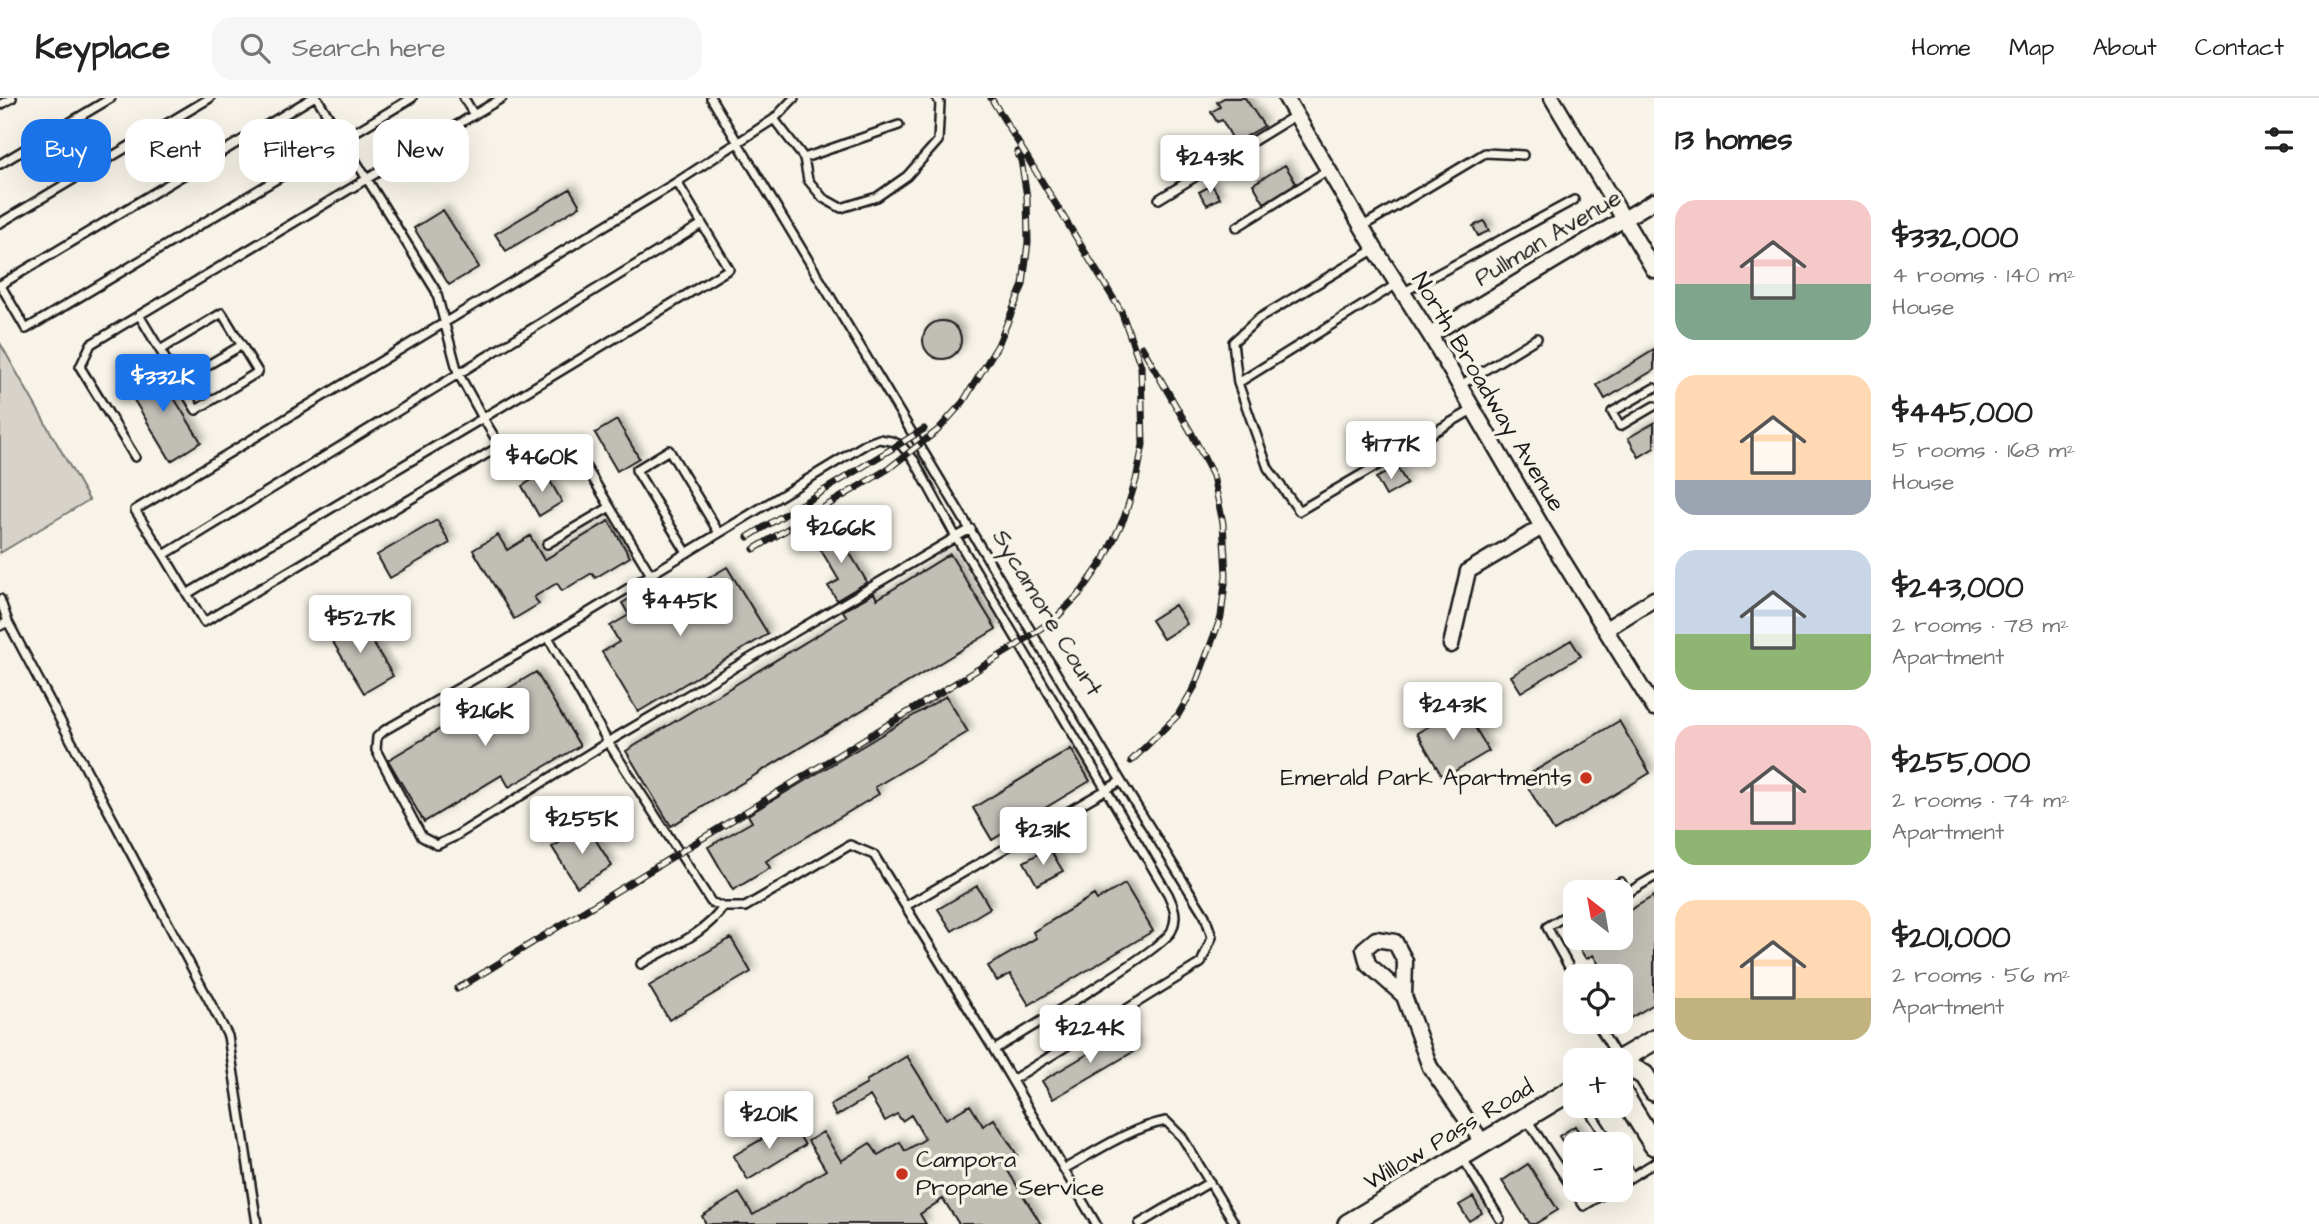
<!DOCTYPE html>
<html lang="en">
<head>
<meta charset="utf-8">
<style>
  :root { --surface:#fff; --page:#f6f6f6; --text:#222; --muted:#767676; --line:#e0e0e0; --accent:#1a73e8 }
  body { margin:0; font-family:"Architects Daughter",sans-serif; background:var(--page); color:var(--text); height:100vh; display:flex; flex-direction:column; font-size:26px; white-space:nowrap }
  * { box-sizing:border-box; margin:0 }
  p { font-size:23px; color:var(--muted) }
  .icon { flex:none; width:38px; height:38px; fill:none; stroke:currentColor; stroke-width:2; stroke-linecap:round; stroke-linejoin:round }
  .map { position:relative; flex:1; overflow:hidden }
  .details { display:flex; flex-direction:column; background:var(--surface); width:665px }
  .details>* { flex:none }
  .hud { position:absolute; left:21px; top:21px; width:665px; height:63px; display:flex; gap:14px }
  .needle { width:46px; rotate:329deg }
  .tools { position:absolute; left:1563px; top:782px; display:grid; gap:14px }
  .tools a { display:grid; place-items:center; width:70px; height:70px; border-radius:14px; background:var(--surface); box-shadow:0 7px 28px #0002; font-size:35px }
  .price { position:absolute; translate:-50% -60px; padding:0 16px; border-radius:7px; background:#fff; color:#222; font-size:23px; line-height:46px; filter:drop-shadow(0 2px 4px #0008) }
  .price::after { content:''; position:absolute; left:50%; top:42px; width:21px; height:16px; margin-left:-10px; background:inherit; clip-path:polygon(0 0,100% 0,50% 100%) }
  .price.active { background:var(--accent); color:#fff }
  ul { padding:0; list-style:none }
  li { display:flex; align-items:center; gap:21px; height:175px; padding:0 21px }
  li span { display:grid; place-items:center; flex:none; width:196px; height:140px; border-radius:21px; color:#555 }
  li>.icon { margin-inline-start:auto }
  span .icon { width:84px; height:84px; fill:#fffc; stroke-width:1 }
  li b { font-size:30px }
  h2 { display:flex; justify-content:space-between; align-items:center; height:84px; padding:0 21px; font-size:30px }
  .pill { padding:0 24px; border-radius:21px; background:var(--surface); box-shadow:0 7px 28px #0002; font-size:24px; line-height:63px }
  .pill.active { background:var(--accent); color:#fff }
  header { display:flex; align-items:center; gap:42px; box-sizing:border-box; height:98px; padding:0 35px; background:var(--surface); border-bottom:2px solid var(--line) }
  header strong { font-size:33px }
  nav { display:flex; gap:38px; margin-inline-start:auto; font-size:24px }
  .search { width:490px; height:63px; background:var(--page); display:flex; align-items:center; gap:18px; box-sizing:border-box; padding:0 24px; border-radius:21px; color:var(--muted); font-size:26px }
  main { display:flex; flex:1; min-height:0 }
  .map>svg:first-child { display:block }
  .grass { fill:#d7d3cb; stroke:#7a7874; stroke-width:2 }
  .building { fill:#c0beb5; stroke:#1c1c1c; stroke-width:2; filter:url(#shadow) }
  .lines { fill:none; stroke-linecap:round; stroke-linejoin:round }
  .service-casing { stroke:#1c1c1c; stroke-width:12 }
  .minor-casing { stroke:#1c1c1c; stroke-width:19 }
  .secondary-casing { stroke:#1c1c1c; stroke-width:24 }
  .service { stroke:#f7f3e8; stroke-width:7 }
  .minor { stroke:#f7f3e8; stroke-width:14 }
  .secondary { stroke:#f7f3e8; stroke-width:19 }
  .rail-casing { stroke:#1c1c1c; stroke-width:7 }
  .rail { stroke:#f7f3e8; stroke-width:4.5; stroke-dasharray:13; stroke-linecap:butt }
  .poi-dot { fill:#c8321e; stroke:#f7f3e8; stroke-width:2.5 }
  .labels { text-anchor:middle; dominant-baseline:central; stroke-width:7; stroke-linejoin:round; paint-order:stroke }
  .street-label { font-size:24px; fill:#1c1c1c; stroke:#f7f3e8 }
  .poi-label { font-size:24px; fill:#1c1c1c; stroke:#f7f3e8; text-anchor:end }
</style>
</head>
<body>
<header>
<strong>Keyplace</strong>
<div class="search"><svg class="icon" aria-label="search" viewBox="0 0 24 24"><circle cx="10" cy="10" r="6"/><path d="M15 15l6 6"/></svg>Search here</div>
<nav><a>Home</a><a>Map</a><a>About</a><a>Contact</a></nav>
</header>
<main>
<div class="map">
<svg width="1654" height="1126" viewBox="0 0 1654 1126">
  <defs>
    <filter id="shadow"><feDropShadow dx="4.5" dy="-4.5" stdDeviation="3.5" flood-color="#0004"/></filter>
  </defs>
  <rect width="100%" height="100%" fill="#f7f3e8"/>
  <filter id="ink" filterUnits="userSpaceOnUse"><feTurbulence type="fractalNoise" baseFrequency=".0143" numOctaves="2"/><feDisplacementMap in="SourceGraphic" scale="14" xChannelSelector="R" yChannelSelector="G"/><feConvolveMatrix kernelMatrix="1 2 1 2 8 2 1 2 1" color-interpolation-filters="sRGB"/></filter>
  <g filter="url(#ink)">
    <!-- grass -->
    <path class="grass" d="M0 245 89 402 0 455Z"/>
    <!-- building -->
    <path class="building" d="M1224 0H1245L1264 28 1235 45 1222 22 1217 24 1211 14 1220 9 1217 4Z
      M1285 67 1296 85 1264 105 1253 86Z
      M1212 87 1220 100 1207 107 1199 94Z
      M570 91 580 108 506 153 495 136Z
      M443 112 479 169 449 187 414 130Z
      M1484 123 1489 133 1478 138 1473 128Z
      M923 242a19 19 0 1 1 38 0a19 19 0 1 1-38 0Z
      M1654 252V272L1605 301 1597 287Z
      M155 269 201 344 171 363 125 287Z
      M617 322 639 360 617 373 595 335Z
      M1654 325V350L1639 359 1628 340Z
      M1397 369 1407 386 1386 398 1376 380Z
      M545 374 562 404 539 418 522 388Z
      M437 422 450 445 390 480 377 457Z
      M609 423 630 459 595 480 592 475 562 493 557 485 534 499 539 506 514 521 473 452 498 437 507 452 530 438 544 462Z
      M836 432 867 484 837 502 828 488 839 482 816 444Z
      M950 456 996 531 671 728 626 653 847 519 843 513 874 495 877 501Z
      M727 469 768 536 638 614 602 554 619 544 610 528 629 517 622 505 648 490 655 502 667 495 673 506 709 484 707 481Z
      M1175 507 1187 526 1163 541 1151 522Z
      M357 518 393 578 364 595 328 536Z
      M1571 542 1581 558 1521 594 1511 578Z
      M536 574 580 648 509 689 502 677 424 724 388 662Z
      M946 598 968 634 875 689 879 696 766 763 770 770 733 792 708 749 752 724 748 717Z
      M1463 609 1489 653 1443 680 1417 635Z
      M1619 623 1650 675 1554 733 1526 686 1531 683 1528 677Z
      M1071 651 1090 683 992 742 973 710Z
      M587 728 612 768 577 789 552 749Z
      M1049 750 1063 773 1037 787 1024 764Z
      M1125 786 1153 833 1029 907 1010 876 997 883 988 868 1036 840 1033 834 1094 797 1097 802Z
      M977 788 990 810 952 833 938 811Z
      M1654 798V906L1631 920 1620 902V878H1606L1593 857 1586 861 1576 845 1584 840H1620V818Z
      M731 840 751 874 669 922 649 888Z
      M1127 933 1138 951 1053 1001 1042 983Z
      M907 958 946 1021 970 1007 983 1028 994 1021 1017 1057 1003 1065 1041 1126H959L943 1101 920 1116 926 1126H706L702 1118 739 1095 753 1117 826 1072 808 1043 823 1034 841 1063 870 1045 878 1057 900 1044 905 1053 925 1041 911 1017 902 1023 897 1016 885 1023 870 998 836 1018 830 1007 867 986 866 983Z
      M791 1024 805 1047 748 1082 733 1058Z
      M1575 1028 1586 1046H1575V1064L1559 1038Z
      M1528 1066 1558 1112 1535 1126H1530L1502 1083Z
      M1473 1099 1482 1115 1469 1123 1459 1107Z"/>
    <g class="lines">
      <defs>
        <path id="service" d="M317 0 436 193 458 275 483 320 729 171 677 84 135 412 164 457 702 126
          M464 0 474 17
          M711 0 1121 683 1205 818 1212 839 1201 865 1012 982
          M0 7 12 0
          M774 21 804 60 808 82 823 100 841 110 877 99 907 78 938 43 940 5 937 0
          M804 60 899 27
          M0 66 111 0
          M677 84 774 21 794 0
          M1159 101 1296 17
          M0 125 210 0
          M1363 128 1485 55 1523 57
          M1237 129 1328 72
          M1375 151 1258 221 1233 244 1238 285 1268 370 1299 413 1472 312
          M0 187 312 0
          M1 188 26 231 412 0
          M1404 194 1574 102
          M139 217 196 312 258 274 222 215 160 252
          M179 284 242 247
          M1238 285 1397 186
          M1459 288 1537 240
          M1654 290 1612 314 1620 328 1654 308
          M572 346 651 477
          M135 359 80 269 91 246 502 0
          M971 431 956 439 608 644 454 739 437 747 422 739 376 652 377 639 385 632 548 539 866 346 879 341 891 343 901 347 914 362 956 439 1168 796C1174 809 1178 818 1172 832 1165 851 1021 935 994 952
          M547 446 610 409
          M687 455 636 372 669 352 719 435
          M164 457 204 524 500 348 483 320 187 496
          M0 501 8 524
          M0 528 8 524 228 938 257 1126
          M548 539 608 644 711 804 723 809H745L850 747 874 757 994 952 1096 1126
          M1604 794 1621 784 1627 795 1654 779
          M906 808 1121 683
          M1575 812 1547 829 1575 880
          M641 866C668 850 706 836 723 809
          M1596 924 1619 962
          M1586 1008 1611 1046
          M1526 1020 1584 1108 1610 1092
          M1462 1059 1500 1121
          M1620 1061 1632 1078
          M1064 1071C1097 1053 1130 1030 1166 1023L1182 1039 1235 1126
          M1620 1086 1654 1065
          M1139 1126 1210 1084"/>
        <path id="minor" d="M1286 0 1375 151 1430 237 1542 429 1654 610
          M1552 0 1654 172
          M1430 237 1654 103
          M1606 531 1654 501
          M1451 547 1468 473 1542 429
          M1404 898 1368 866 1364 851 1376 841 1395 844 1405 863 1404 898 1430 969 1483 1045"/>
        <path id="secondary" d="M1620 962 1654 942
          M1620 964 1644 977 1654 993
          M1620 992 1654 1047
          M1348 1126 1575 990"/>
      </defs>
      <!-- service casing -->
      <use href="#service" class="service-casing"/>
      <!-- minor casing -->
      <use href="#minor" class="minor-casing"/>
      <!-- secondary casing -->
      <use href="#secondary" class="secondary-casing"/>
      <!-- service -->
      <use href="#service" class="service"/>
      <!-- minor -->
      <use href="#minor" class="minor"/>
      <!-- secondary -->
      <use href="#secondary" class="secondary"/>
      <defs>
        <path id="rail" d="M748 439 924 331
          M754 451 888 371 938 332 963 304 998 247 1023 187 1028 144 1027 99 1021 62 1017 54
          M1131 663 1178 617 1195 588 1221 519 1226 477 1223 425 1213 378 1192 336 1142 249
          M457 891 1016 548 1058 518 1082 493 1105 460 1124 420 1136 382 1143 347 1141 268 1121 213 991 0"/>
      </defs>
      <!-- rail casing -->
      <use href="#rail" class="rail-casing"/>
      <!-- rail -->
      <use href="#rail" class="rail"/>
    </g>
  </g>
  <!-- markers -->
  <g class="poi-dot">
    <circle cx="1586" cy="680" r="7"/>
    <circle cx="902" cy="1076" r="7"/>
  </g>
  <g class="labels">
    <!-- street labels -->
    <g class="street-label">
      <text transform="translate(1548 140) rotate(-31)">Pullman Avenue</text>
      <text transform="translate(1488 294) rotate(59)">North Broadway Avenue</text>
      <text transform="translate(1047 515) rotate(59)">Sycamore Court</text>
      <text transform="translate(1449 1037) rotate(-31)">Willow Pass Road</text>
    </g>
    <!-- poi labels -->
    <g class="poi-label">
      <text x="1572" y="680">Emerald Park Apartments</text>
      <text x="916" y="1062" text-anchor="start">Campora<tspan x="916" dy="28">Propane Service</tspan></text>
    </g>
  </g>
</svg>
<div class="tools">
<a><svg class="needle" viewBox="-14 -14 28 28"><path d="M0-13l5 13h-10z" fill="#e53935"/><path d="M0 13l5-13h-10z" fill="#767676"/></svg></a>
<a><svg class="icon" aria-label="locate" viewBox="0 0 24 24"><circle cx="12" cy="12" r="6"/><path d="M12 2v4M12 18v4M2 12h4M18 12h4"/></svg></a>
<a>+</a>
<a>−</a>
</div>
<b class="price" style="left:1210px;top:97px">$243K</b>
<b class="price active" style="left:163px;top:316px">$332K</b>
<b class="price" style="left:1391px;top:383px">$177K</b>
<b class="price" style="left:542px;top:396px">$460K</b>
<b class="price" style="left:841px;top:467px">$266K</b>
<b class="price" style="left:680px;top:540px">$445K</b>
<b class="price" style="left:360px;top:557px">$527K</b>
<b class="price" style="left:1453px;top:644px">$243K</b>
<b class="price" style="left:485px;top:650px">$216K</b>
<b class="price" style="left:582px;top:758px">$255K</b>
<b class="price" style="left:1043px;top:769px">$231K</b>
<b class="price" style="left:1090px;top:967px">$224K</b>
<b class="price" style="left:769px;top:1053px">$201K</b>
<div class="hud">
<a class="pill active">Buy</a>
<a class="pill">Rent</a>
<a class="pill">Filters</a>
<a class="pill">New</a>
</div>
</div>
<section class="details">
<h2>13 homes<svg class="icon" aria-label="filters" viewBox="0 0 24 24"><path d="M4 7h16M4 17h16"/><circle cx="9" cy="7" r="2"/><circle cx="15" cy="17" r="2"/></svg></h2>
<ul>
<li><span style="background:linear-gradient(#f6c9c9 60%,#7fa58c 0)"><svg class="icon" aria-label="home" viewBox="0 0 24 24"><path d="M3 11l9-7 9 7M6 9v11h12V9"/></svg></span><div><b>$332,000</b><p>4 rooms · 140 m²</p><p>House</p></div></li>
<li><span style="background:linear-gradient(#ffd9b3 75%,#9aa5b1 0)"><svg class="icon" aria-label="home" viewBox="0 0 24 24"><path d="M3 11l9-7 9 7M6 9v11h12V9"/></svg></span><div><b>$445,000</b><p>5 rooms · 168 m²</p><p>House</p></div></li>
<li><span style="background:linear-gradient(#c9d6e8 60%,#8fb573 0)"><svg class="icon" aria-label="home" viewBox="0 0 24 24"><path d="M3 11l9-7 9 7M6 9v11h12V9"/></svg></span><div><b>$243,000</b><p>2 rooms · 78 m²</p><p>Apartment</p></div></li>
<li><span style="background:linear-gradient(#f6c9c9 75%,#8fb573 0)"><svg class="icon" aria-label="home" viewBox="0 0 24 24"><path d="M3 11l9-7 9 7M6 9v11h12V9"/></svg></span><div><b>$255,000</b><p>2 rooms · 74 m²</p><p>Apartment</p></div></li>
<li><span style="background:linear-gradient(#ffd9b3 70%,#c2b280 0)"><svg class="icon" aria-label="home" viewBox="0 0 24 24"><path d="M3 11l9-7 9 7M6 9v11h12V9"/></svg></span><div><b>$201,000</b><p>2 rooms · 56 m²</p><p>Apartment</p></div></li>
</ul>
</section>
</main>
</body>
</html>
